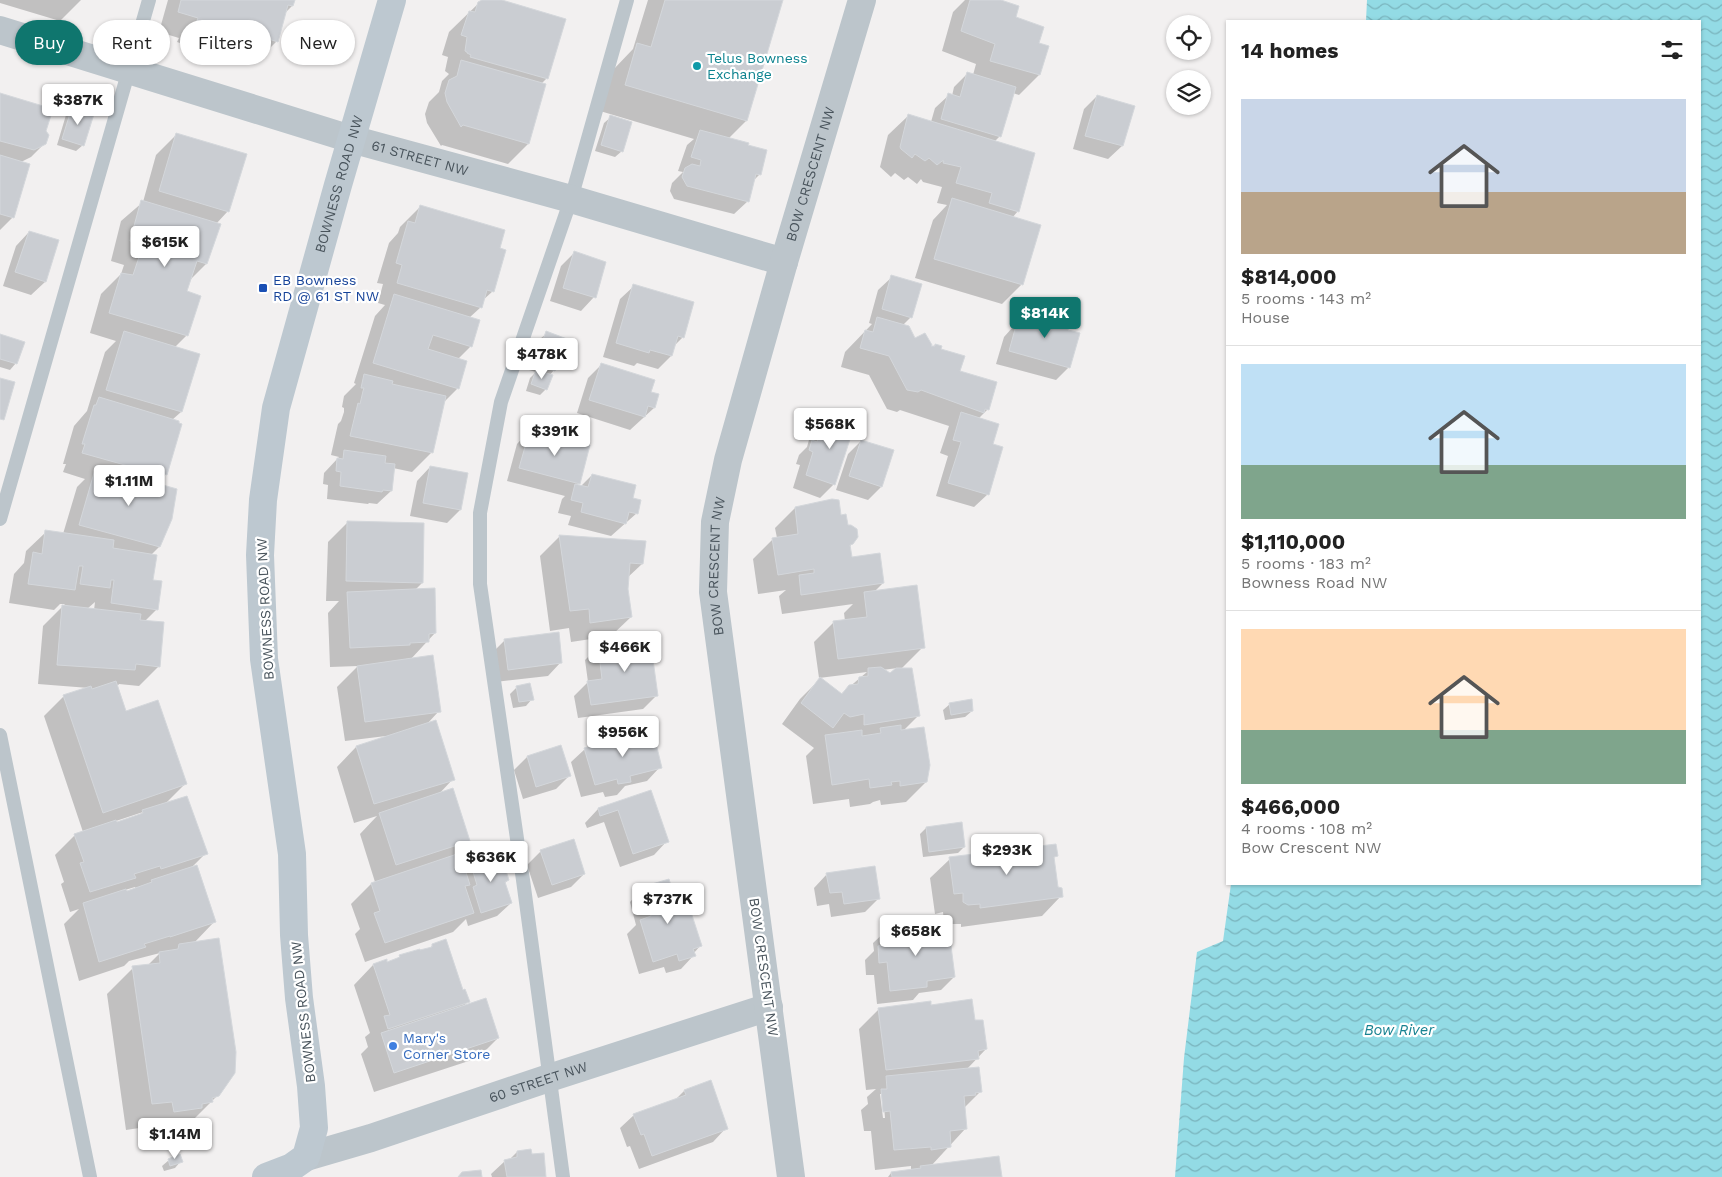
<!DOCTYPE html>
<html lang="en">
<head>
<meta charset="utf-8">
<style>
  :root { --surface:#fff; --page:#f6f6f6; --text:#222; --muted:#767676; --line:#e0e0e0; --accent:#0f766e }
  body { margin:0; font-family:"Work Sans",sans-serif; background:var(--page); color:var(--text); height:100vh; display:flex; flex-direction:column; font-size:19px; white-space:nowrap }
  * { box-sizing:border-box; margin:0 }
  p { font-size:16px; color:var(--muted) }
  .icon { flex:none; width:28px; height:28px; fill:none; stroke:currentColor; stroke-width:2; stroke-linecap:round; stroke-linejoin:round }
  .map { position:relative; flex:1; overflow:hidden }
  .sheet { position:absolute; left:1226px; top:20px; width:475px; height:865px; display:flex; flex-direction:column; background:var(--surface); border-radius:0px; box-shadow:0 1px 4px #0004 }
  .sheet>* { flex:none }
  .guide { position:absolute; left:15px; top:20px; width:475px; height:45px; display:flex; gap:10px }
  .tools { position:absolute; left:1166px; top:15px; display:grid; gap:10px }
  .tools a { display:grid; place-items:center; width:45px; height:45px; border-radius:50%; background:var(--surface); box-shadow:0 1px 4px #0004; font-size:25px }
  .price { position:absolute; translate:-50% -42px; padding:0 11px; border-radius:5px; background:#fff; color:#222; font-size:16px; line-height:32px; filter:drop-shadow(0 1px 2px #0008) }
  .price::after { content:''; position:absolute; left:50%; top:30px; width:15px; height:11px; margin-left:-8px; background:inherit; clip-path:polygon(0 0,100% 0,50% 100%) }
  .price.on { background:var(--accent); color:#fff }
  ul { padding:0; list-style:none }
  li { display:grid; align-content:center; gap:10px; height:265px; padding:0 15px }
  li+li { border-top:1px solid var(--line) }
  li span { display:grid; place-items:center; height:155px; border-radius:0px; color:#555 }
  li>.icon { margin-inline-start:auto }
  span .icon { width:90px; height:90px; fill:#fffc; stroke-width:1 }
  li b { font-size:21px }
  h2 { display:flex; justify-content:space-between; align-items:center; height:60px; padding:0 15px; font-size:21px }
  .pill { padding:0 18px; border-radius:22px; background:var(--surface); box-shadow:0 1px 4px #0004; font-size:18px; line-height:45px }
  .pill.on { background:var(--accent); color:#fff }
  .map>svg:first-child { display:block }
  .water { fill:url(#water-waves) }
  .shadow { fill:#0003; fill-rule:evenodd }
  .building { fill:#cacdd2; stroke:#d4d7db }
  .lines { fill:none; stroke-linecap:round; stroke-linejoin:round }
  .lane { stroke:#bcc5cb; stroke-width:14 }
  .street { stroke:#bcc5cb; stroke-width:28 }
  .secondary { stroke:#bdc8d0; stroke-width:28 }
  .culture-dot { fill:#0f9aa8; stroke:#fff; stroke-width:2 }
  .transit-dot { fill:#1a4fb4; stroke:#fff; stroke-width:2 }
  .shop-dot { fill:#3f7fe0; stroke:#fff; stroke-width:2 }
  .labels { text-anchor:middle; dominant-baseline:central; stroke-width:4.5; stroke-linejoin:round; paint-order:stroke }
  .culture-label { font-size:14px; fill:#0d838f; stroke:#fff; text-anchor:start }
  .street-label { font-size:14px; fill:#49545c; stroke:#fff }
  .transit-label { font-size:14px; fill:#164399; stroke:#fff; text-anchor:start }
  .shop-label { font-size:14px; fill:#366cbe; stroke:#fff; text-anchor:start }
  .water-label { font-size:15px; font-style:italic; fill:#178291; stroke:#fff }
</style>
</head>
<body>
<div class="map">
<svg width="1722" height="1177" viewBox="0 0 1722 1177">
  <defs>
    <pattern id="water-waves" width="16" height="10" patternUnits="userSpaceOnUse" patternTransform="scale(1.25)"><rect width="16" height="10" fill="#93dbe5"/><path d="M0 5q4-4 8 0t8 0" fill="none" stroke="#7ab4bd"/></pattern>
  </defs>
  <rect width="100%" height="100%" fill="#f2f0f0"/>
  <!-- water -->
  <path class="water" d="M1367 0H1722V1177H1175L1184 1058 1197 952 1223 941 1231 884H1700V21H1366Z"/>
  <!-- shadow -->
  <path class="shadow" d="M0 0H81L60 21 0 3Z
    M168 0H294L292 6 285 13 277 41 257 61 240 56 237 59 230 57 228 59 201 49 200 50 185 46 186 45 177 42 179 38 159 32Z
    M482 0H497L547 78 541 84 545 85 528 144 508 164 442 145 441 146 427 123 425 114 429 102 439 92 442 81 449 74 445 71 448 57 442 55 449 32Z
    M648 0H782L746 121 728 139 760 174 753 181 748 201 734 214 674 199 670 191 672 183 683 172 678 171 687 145 694 139 600 111 612 71 633 49Z
    M965 0H997L1037 44 1048 47 1039 75 1019 95 1013 93 1000 136 994 142 1018 211 1012 218 1022 284 1002 304 915 278 933 220 947 205 937 203 942 187 923 182 921 179 917 184 908 177 904 180 895 173 891 177 880 167 888 135 908 116 931 122 935 108 949 95 952 96 954 87 968 73 973 75 976 64 942 51 953 12Z
    M0 94 44 131 45 143 31 157 21 162 13 217 0 230Z
    M1097 96 1122 146 1108 159 1073 149 1084 109Z
    M73 108 83 145 76 151 57 145 66 115Z
    M611 117 622 151 615 157 595 151 604 123Z
    M176 135 228 211 216 224 206 264 188 282 185 292 187 335 175 347 198 354 181 412 172 420 166 474 156 484 159 547 151 555 152 581 157 609 145 621 159 666 139 686 119 684 117 687 125 712 185 784 165 804 206 853 192 867 214 922 193 944 218 1095 186 1127 180 1128 174 1134 148 1137 146 1127 126 1130 107 994 133 968 147 966 160 953 129 961 124 966 79 981 64 924 79 909 70 912 61 884 64 882 55 855 75 835 83 832 44 716 64 696 89 688 38 684 43 626 65 604H60L54 610 9 603 14 574 24 563 26 551 46 532 63 534 77 487 85 479 63 472 66 464H63L74 426 87 411 105 352 116 341 90 333 101 294 121 274 124 265 111 261 121 221 143 202 156 155ZM95 602 94 610 87 609ZM143 812 138 816 114 824 113 822ZM135 887 136 889 126 893 125 890Z
    M420 207 499 249 493 291 482 301 481 307 469 318 470 347 458 359 466 362 457 389 443 403 432 452 412 472 393 468 391 491 377 504 369 503 368 504 327 499 328 485 323 484 324 473 339 457 331 455 338 424 341 421 344 412V408L342 407 344 396 356 384 354 383 375 316 385 305 378 303 383 284 377 283 389 243 398 233 400 227Z
    M29 232 58 241 45 282 31 295 3 286 16 246Z
    M574 253 594 297 581 311 550 301 561 266Z
    M892 277 911 317 903 325 914 339 928 347H933L935 345 940 349 988 409 978 419 991 445 988 494 974 507 936 496 948 456 940 453 949 426 900 410 897 412 887 409 869 375 841 367 845 352 872 324 869 323 878 290Z
    M634 286 683 337 674 346 671 356 658 369 637 363 634 366 603 357 620 299Z
    M1027 311 1067 331 1069 367 1056 380 996 364 1004 337Z
    M547 333 554 370 549 376 546 389 540 395 526 391 530 378 536 372 529 370 540 339Z
    M0 335 16 363 10 370 0 367Z
    M601 365 650 393 658 395 654 408 630 430 577 413 588 378Z
    M826 416 834 484 820 498 793 488 800 465 796 464 799 455 807 447 812 429Z
    M530 430 579 483 576 486 580 487 592 475 637 513 611 536 568 525 571 516 558 513 562 499 565 496 507 481 517 444Z
    M861 441 881 487 868 500 836 490 848 454Z
    M430 467 460 510 447 523 410 516 417 481Z
    M795 508 840 516 852 544 849 547 851 558 883 583 874 592 923 647 901 669 919 715 903 731 926 782 906 802 881 805 880 800 873 802 870 804 850 807 849 799 813 804 806 756 814 748 782 724 800 699 820 679 841 694 867 672 819 678 814 642 834 622 845 621 844 613 853 604 782 614 779 596 786 590 758 594 753 559 773 539 777 538 775 528ZM898 668 890 675 882 670Z
    M348 522 422 583 415 590 435 633 410 660 439 711 427 724 453 779 438 795 469 841 453 856 464 870 471 863 508 880 504 884 511 903 497 916 468 926 466 919 453 932 365 962 355 934 360 929 351 904 371 884 375 882 360 834 377 816 354 823 337 767 356 747 386 737V736L345 741 337 687 358 666 330 667 328 613 339 601H326L328 542Z
    M560 536 642 564 627 578V589L631 617 611 636 571 642 569 628 550 631 540 556Z
    M505 640 561 662 548 676 495 682 492 653Z
    M598 647 657 695 643 709 578 718 574 696 588 682 585 660Z
    M517 687 532 699 526 706 513 708 510 694Z
    M950 704 972 711 965 717 945 720 943 710Z
    M585 749 660 767 647 781 625 786 617 795 605 797 603 792 581 797 571 762Z
    M527 757 570 775 556 789 523 799 514 770Z
    M650 791 667 841 654 855 620 867 604 822 587 828 585 823 598 809Z
    M926 828 964 847 958 853 923 857 920 834Z
    M541 851 584 874 571 887 538 898 527 865Z
    M1056 855 1053 859 1057 888 1061 896 1042 916 961 927V924H948L944 922 943 912 935 914 930 878 950 859Z
    M827 874 878 899 865 912 831 917 829 904 817 906 814 888Z
    M643 888 677 910 700 946 694 953V955L681 969 666 973 664 967 639 974 627 934 636 925 630 902Z
    M901 925 931 942 954 977 941 990 919 993 913 1000 877 1004 874 975H866L865 960 874 951 873 943 887 930 897 929Z
    M433 945 468 1001 464 1006 498 1038 478 1058 374 1092 361 1054 368 1047 365 1037 370 1033 354 985 373 965 387 963 396 960 400 956 419 950 420 952 429 949Z
    M930 1006 974 1022 986 1049 967 1069 981 1091 964 1108 966 1128 931 1166 1001 1177H888L891 1173 911 1171V1166L875 1170 871 1131H864L861 1110 868 1104 867 1097 876 1089 866 1090 859 1029 879 1009ZM880 1094H883L885 1118H883Z
    M710 1082 726 1128 713 1142 639 1169 630 1146 627 1147 620 1128 634 1115 676 1099 684 1091Z
    M517 1152 544 1177H492L491 1174 505 1161 509 1160Z
    M169 1160 181 1161 175 1168 164 1171 162 1166Z"/>
  <!-- building -->
  <path class="building" d="M181 0H295L293 6 288 5 278 42 259 36 258 40 250 38 249 39 232 35 233 33 204 27 205 25 196 23 198 18 178 12Z
    M482 0H502L566 19 548 79 470 57 471 55 467 53V52L465 51 467 37 461 35 469 11 475 12 478 2Z
    M665 0H783L747 121 625 85 637 43 651 47Z
    M970 0H1001L1019 6 1016 17 1044 27 1039 43 1049 46 1040 75 990 61 995 44 961 31Z
    M461 60 546 84 529 144 463 125 461 127 447 102 445 93 449 80 457 76Z
    M967 72 1016 87 1001 137 941 119 948 93 960 97Z
    M0 93 53 109 46 131 49 135 46 144 34 150 0 141Z
    M1097 95 1135 106 1123 146 1085 136Z
    M72 107 94 114 84 146 62 139Z
    M908 114 1035 153 1019 212 989 203 992 193 956 183 961 167 943 163 944 161H942L937 165 929 158 925 161 915 154 912 158 901 149 900 147Z
    M610 115 632 122 623 152 601 145Z
    M700 130 749 143 748 145 767 150 761 175 756 174 749 202 687 186 682 177 685 168 692 164 700 166 701 160 691 157Z
    M176 133 247 154 229 212 159 191Z
    M0 155 30 164 14 218 0 214Z
    M952 198 1041 225 1023 285 934 259Z
    M141 200 221 224 207 264 197 261 187 291 201 296 188 336 109 313 121 273 133 275 143 245 130 241Z
    M420 205 505 230 500 248 506 250 494 292 487 290 482 308 397 283 402 265 396 263 408 221 415 223Z
    M29 231 59 240 46 282 15 272Z
    M574 251 606 262 596 298 563 288Z
    M891 275 922 284 912 318 882 309Z
    M633 284 694 302 684 338 678 336 672 356 650 350 649 353 616 343Z
    M394 294 480 320 472 347 433 335 428 349 467 361 459 389 373 363Z
    M1026 310 1070 322 1068 330 1080 333 1070 368 1009 351 1017 322 1022 324Z
    M877 317 909 326 915 338 925 333 932 345 931 346H935V344L942 346 941 349 965 356 960 371 997 382 989 410 985 409 984 413 921 390 918 392 907 390 889 356 860 348 865 330 873 332Z
    M124 331 200 354 182 412 106 390Z
    M546 331 567 339 555 371 535 364Z
    M0 334 25 342 17 364 0 359Z
    M601 363 655 380 651 392 659 394 655 408 648 406 645 417 589 400Z
    M536 370 553 375 547 390 531 384Z
    M364 374 393 381 392 384 446 396 433 453 350 436 358 403 360 404 363 391 364 388H361Z
    M0 378 15 382 4 420 0 419Z
    M99 397 179 421V423L182 424 167 475 164 474V476L82 453 85 444H82L94 405H96Z
    M961 412 999 424 993 444 1003 447 989 495 948 483 961 442 953 440Z
    M825 415 855 424 835 485 806 475 813 452 809 450 812 440 817 442Z
    M530 429 590 445 580 484 519 468Z
    M861 440 894 450 882 487 849 476Z
    M344 450 386 456 385 463 395 464 392 491 383 490 382 492 340 486 341 472 336 471 337 458 343 459Z
    M96 466 177 489 172 519 160 547 79 525Z
    M430 466 468 473 461 510 423 503Z
    M592 474 636 485 633 498 641 500 638 514 629 512 626 524 581 512 583 503 571 500 575 484 588 487Z
    M832 499 839 500 841 515 846 514 848 525H851L857 529 858 537 853 544 850 545 852 557 880 553 884 583 801 595 799 575 814 573V569L778 575 772 538 798 534 795 507Z
    M347 521 424 523 423 583 346 581Z
    M45 530 114 540 113 548 157 555 153 580 162 581 158 610 111 603 114 580H111L110 588 80 584 83 566H79L75 590 28 584 33 552 42 554Z
    M559 535 646 541 643 564 630 563 628 589 632 617 590 623 589 609 570 611Z
    M917 585 925 648 838 659 833 621 867 617 864 592Z
    M435 588 436 633 429 634V642L410 643V645L350 648 347 592Z
    M62 605 141 614 140 620 164 622 160 667 136 664 135 670 57 665Z
    M559 632 562 663 508 670 504 639Z
    M650 638 658 696 591 705 587 681 602 679 598 646Z
    M433 655 441 712 365 722 357 666Z
    M881 667 890 673 896 668H912L920 716 864 725V714L850 717 844 713 833 728 801 703 820 677 842 694 849 685 858 684 859 677 868 676V668Z
    M116 681 126 711 158 700 187 784 103 813 63 695 91 686 92 689Z
    M530 683 534 700 519 702 516 686Z
    M972 699 973 711 951 715 949 703Z
    M436 720 455 780 374 804 356 746Z
    M901 725V730L924 727 930 765 927 782 900 786V781L891 782 892 785 870 788 869 779 832 785 825 735 862 730V736L881 733 880 728Z
    M653 731 662 768 630 776 631 782 618 784 617 779 595 785 584 748Z
    M561 745 571 776 536 787 527 756Z
    M453 788 470 841 396 865 379 813Z
    M651 790 669 842 633 854 618 810 600 816 598 808Z
    M187 796 208 854 161 869 160 866 134 874 136 878 90 892 80 863 84 862 74 834 116 820 117 822 143 813 142 810Z
    M962 822 965 847 929 852 926 827Z
    M574 839 585 874 552 885 540 850Z
    M1056 844 1058 856 1054 857 1058 887 1062 888 1063 897 980 908V904L968 905 963 902V893L954 894 949 857Z
    M500 852 509 880 505 882 512 903 481 913 473 887 477 885 470 862Z
    M460 853 470 885 465 886 474 913 385 943 374 913 380 911 371 883Z
    M197 865 216 922 170 937V936L144 944 146 947 99 962 83 903 126 889 127 891 152 882 151 880Z
    M875 866 880 899 844 904 842 892 830 893 826 873Z
    M669 879 678 909 689 906 702 946 693 949 696 956 679 961 677 954 653 962 640 920 651 916 642 887Z
    M929 921 932 940 950 938 955 977 927 981V987L890 991 887 962 879 963 878 946 888 944 886 928H901L900 924Z
    M219 938 236 1052 235 1073 219 1096 212 1098 213 1102 202 1104V1108L174 1112 172 1102 152 1104 132 966 160 963 159 952 178 949 179 944Z
    M446 939 463 990 465 989 470 1002 388 1029 384 1016 390 1015 373 964 387 959V962L400 957 399 955 420 949V950L432 947V944Z
    M486 998 499 1038 394 1073 381 1033Z
    M972 999 975 1020H983L987 1049 978 1051 979 1059 886 1070 878 1008 931 1001V1005Z
    M979 1067 982 1092 975 1093 976 1095 964 1096 967 1129 950 1131 951 1147 931 1150V1147L894 1150 890 1111 883 1112 881 1089H887L886 1076Z
    M711 1080 728 1129 652 1156 644 1134 641 1135 633 1114 686 1095 684 1090Z
    M531 1149 532 1154 544 1153 546 1177H507L504 1160 517 1157V1151Z
    M180 1154 183 1162 170 1166 168 1159Z
    M999 1156 1002 1177H892L891 1172 921 1168 920 1166Z
    M481 1170 482 1177H458L462 1172Z"/>
  <g class="lines">
    <!-- lane -->
    <path class="lane" d="M0 519 149 0
      M0 735 90 1177
      M563 1177 523 880 480 584V513L501 402 571 199 627 0"/>
    <!-- street -->
    <g class="street">
      <path id="s1" d="M0 30 351 139 571 199 784 262"/>
      <path id="s2" d="M306 1157 371 1138 549 1078 769 1007"/>
      <path id="s3" d="M791 1177 713 592 715 522 728 460 784 262 862 0"/>
    </g>
    <!-- secondary -->
    <path class="secondary" id="s4" d="M266 1177 292 1167 306 1157 314 1128 311 1086 299 998 294 935 292 854 264 659 260 555 263 500 276 408 338 185 392 0"/>
  </g>
  <!-- markers -->
  <circle class="culture-dot" cx="697" cy="66" r="5"/>
  <rect class="transit-dot" x="258" y="283" width="10" height="10" rx="2.5"/>
  <circle class="shop-dot" cx="393" cy="1046" r="5"/>
  <g class="labels">
    <!-- culture labels -->
    <g class="culture-label">
      <text x="707" y="58">Telus Bowness<tspan x="707" dy="16">Exchange</tspan></text>
    </g>
    <!-- street labels -->
    <g class="street-label">
      <text stroke="none"><textPath href="#s1" startOffset="439">61 STREET NW</textPath></text>
      <text stroke="none"><textPath href="#s3" startOffset="1021">BOW CRESCENT NW</textPath></text>
      <text stroke="none"><textPath href="#s4" startOffset="1032">BOWNESS ROAD NW</textPath></text>
      <text stroke="none"><textPath href="#s3" startOffset="616">BOW CRESCENT NW</textPath></text>
      <text transform="translate(265 609) rotate(-93)">BOWNESS ROAD NW</text>
      <text transform="translate(764 967) rotate(82)">BOW CRESCENT NW</text>
      <text transform="translate(303 1012) rotate(-96)">BOWNESS ROAD NW</text>
      <text stroke="none"><textPath href="#s2" startOffset="244">60 STREET NW</textPath></text>
    </g>
    <!-- transit labels -->
    <g class="transit-label">
      <text x="273" y="280">EB Bowness<tspan x="273" dy="16">RD @ 61 ST NW</tspan></text>
    </g>
    <!-- shop labels -->
    <g class="shop-label">
      <text x="403" y="1038">Mary's<tspan x="403" dy="16">Corner Store</tspan></text>
    </g>
    <!-- water labels -->
    <g class="water-label">
      <text x="1399" y="1030">Bow River</text>
    </g>
  </g>
</svg>
<div class="tools">
<a><svg class="icon" aria-label="locate" viewBox="0 0 24 24"><circle cx="12" cy="12" r="6"/><path d="M12 2v4M12 18v4M2 12h4M18 12h4"/></svg></a>
<a><svg class="icon" aria-label="layers" viewBox="0 0 24 24"><path d="M12 4l9 5-9 5-9-5zM3 14l9 5 9-5"/></svg></a>
</div>
<b class="price" style="left:78px;top:126px">$387K</b>
<b class="price" style="left:165px;top:268px">$615K</b>
<b class="price on" style="left:1045px;top:339px">$814K</b>
<b class="price" style="left:542px;top:380px">$478K</b>
<b class="price" style="left:830px;top:450px">$568K</b>
<b class="price" style="left:555px;top:457px">$391K</b>
<b class="price" style="left:129px;top:507px">$1.11M</b>
<b class="price" style="left:625px;top:673px">$466K</b>
<b class="price" style="left:623px;top:758px">$956K</b>
<b class="price" style="left:1007px;top:876px">$293K</b>
<b class="price" style="left:491px;top:883px">$636K</b>
<b class="price" style="left:668px;top:925px">$737K</b>
<b class="price" style="left:916px;top:957px">$658K</b>
<b class="price" style="left:175px;top:1160px">$1.14M</b>
<div class="guide">
<a class="pill on">Buy</a>
<a class="pill">Rent</a>
<a class="pill">Filters</a>
<a class="pill">New</a>
</div>
<section class="sheet">
<h2>14 homes<svg class="icon" aria-label="filters" viewBox="0 0 24 24"><path d="M4 7h16M4 17h16"/><circle cx="9" cy="7" r="2"/><circle cx="15" cy="17" r="2"/></svg></h2>
<ul>
<li><span style="background:linear-gradient(#c9d6e8 60%,#b9a48a 0)"><svg class="icon" aria-label="home" viewBox="0 0 24 24"><path d="M3 11l9-7 9 7M6 9v11h12V9"/></svg></span><div><b>$814,000</b><p>5 rooms · 143 m²</p><p>House</p></div></li>
<li><span style="background:linear-gradient(#bfe0f5 65%,#7fa58c 0)"><svg class="icon" aria-label="home" viewBox="0 0 24 24"><path d="M3 11l9-7 9 7M6 9v11h12V9"/></svg></span><div><b>$1,110,000</b><p>5 rooms · 183 m²</p><p>Bowness Road NW</p></div></li>
<li><span style="background:linear-gradient(#ffd9b3 65%,#7fa58c 0)"><svg class="icon" aria-label="home" viewBox="0 0 24 24"><path d="M3 11l9-7 9 7M6 9v11h12V9"/></svg></span><div><b>$466,000</b><p>4 rooms · 108 m²</p><p>Bow Crescent NW</p></div></li>
</ul>
</section>
</div>
</body>
</html>
